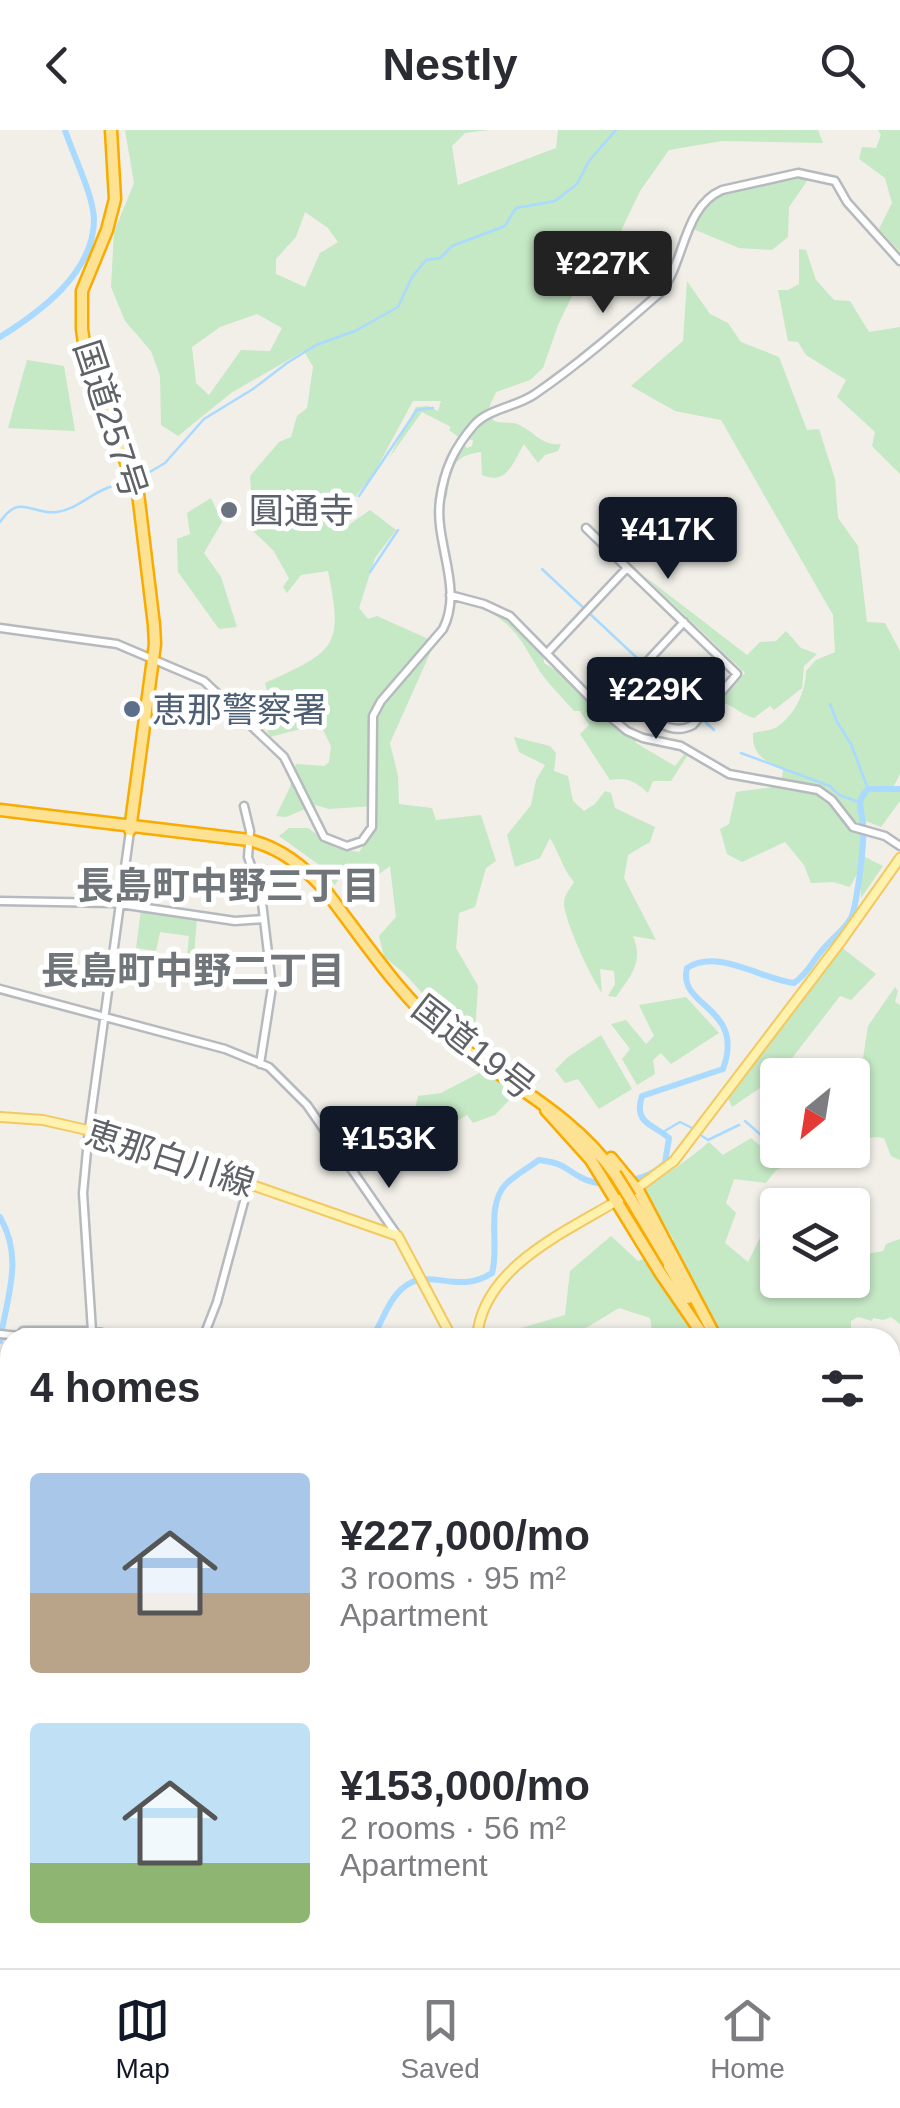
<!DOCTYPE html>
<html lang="en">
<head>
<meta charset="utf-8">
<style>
  :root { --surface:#fff; --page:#f7f7f7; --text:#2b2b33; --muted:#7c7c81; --line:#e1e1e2; --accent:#111827 }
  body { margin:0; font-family:Helvetica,"Noto Sans JP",sans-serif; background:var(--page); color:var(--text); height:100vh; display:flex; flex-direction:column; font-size:38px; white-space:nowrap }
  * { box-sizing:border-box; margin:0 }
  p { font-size:32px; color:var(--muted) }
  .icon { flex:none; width:55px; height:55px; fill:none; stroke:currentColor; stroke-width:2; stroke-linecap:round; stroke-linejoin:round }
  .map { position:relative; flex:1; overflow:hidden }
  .details { position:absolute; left:0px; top:1198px; width:900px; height:642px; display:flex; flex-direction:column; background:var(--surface); border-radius:30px 30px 0 0; box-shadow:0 2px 8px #0004 }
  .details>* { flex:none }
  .needle { width:65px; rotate:210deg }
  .controls { position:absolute; left:760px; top:928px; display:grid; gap:20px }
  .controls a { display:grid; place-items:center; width:110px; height:110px; border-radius:10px; background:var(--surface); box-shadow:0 2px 8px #0004; font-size:50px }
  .price { position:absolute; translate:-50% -85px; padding:0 22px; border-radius:10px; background:var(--accent); color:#fff; font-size:32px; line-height:65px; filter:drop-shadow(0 2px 5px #0008) }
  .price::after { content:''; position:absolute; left:50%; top:60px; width:30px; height:22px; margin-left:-15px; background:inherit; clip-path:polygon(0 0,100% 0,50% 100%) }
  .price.active { background:#222; color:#fff }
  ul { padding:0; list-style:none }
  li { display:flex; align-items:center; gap:30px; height:250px; padding:0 30px }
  li span { display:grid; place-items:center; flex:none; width:280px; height:200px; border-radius:10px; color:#555 }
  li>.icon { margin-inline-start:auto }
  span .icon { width:120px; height:120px; fill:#fffc; stroke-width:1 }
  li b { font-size:42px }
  h2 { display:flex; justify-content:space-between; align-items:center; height:120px; padding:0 30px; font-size:42px }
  header { display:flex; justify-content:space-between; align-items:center; height:130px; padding:0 30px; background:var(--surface); font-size:45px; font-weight:800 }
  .dock { display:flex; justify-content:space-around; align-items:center; height:140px; border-top:2px solid var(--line); background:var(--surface); font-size:28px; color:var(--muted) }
  .dock a { display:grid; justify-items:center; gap:5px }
  .dock .active { color:var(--accent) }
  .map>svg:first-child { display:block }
  .green { fill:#c5e8c5; fill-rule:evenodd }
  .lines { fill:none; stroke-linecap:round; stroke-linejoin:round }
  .stream { stroke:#aadaff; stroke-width:2.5 }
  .river { stroke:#aadaff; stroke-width:6 }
  .secondary-casing { stroke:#b6babf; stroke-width:11 }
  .primary-casing { stroke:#f2c960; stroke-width:12 }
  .highway-casing { stroke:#f9ab00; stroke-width:15 }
  .secondary { stroke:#fff; stroke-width:6 }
  .primary { stroke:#fff2af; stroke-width:8 }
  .highway { stroke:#fde293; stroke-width:10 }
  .rail-casing { stroke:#b6b7b8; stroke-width:6 }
  .rail { stroke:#fff; stroke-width:2.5; stroke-dasharray:8; stroke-linecap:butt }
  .highway-bridge-casing { stroke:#f9ab00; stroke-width:15; stroke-linecap:butt }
  .highway-bridge { stroke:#fde293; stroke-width:10 }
  .worship-dot { fill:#6b7280; stroke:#fff; stroke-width:4 }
  .service-dot { fill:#5c6f8a; stroke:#fff; stroke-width:4 }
  .labels { text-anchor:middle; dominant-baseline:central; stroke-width:10; stroke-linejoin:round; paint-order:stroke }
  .street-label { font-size:35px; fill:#5f6368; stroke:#fff }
  .worship-label { font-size:35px; fill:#5b616d; stroke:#fff; text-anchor:start }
  .service-label { font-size:35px; fill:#4e5e75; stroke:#fff; text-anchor:start }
  .neighbourhood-label { font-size:38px; font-weight:bold; fill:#70757a; stroke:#fff }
</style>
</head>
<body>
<header><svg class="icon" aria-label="back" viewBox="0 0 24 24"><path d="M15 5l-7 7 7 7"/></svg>Nestly<svg class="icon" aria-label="search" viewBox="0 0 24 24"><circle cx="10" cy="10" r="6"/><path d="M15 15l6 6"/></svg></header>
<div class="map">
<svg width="900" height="1838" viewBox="0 0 900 1838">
  <rect width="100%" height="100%" fill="#f1efe8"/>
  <!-- green -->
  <path class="green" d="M125 0H489L465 3 452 16 458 55 556 18 558 0H818L823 13 722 11 669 20 640 61 611 122 589 131 558 195 543 238 530 250 496 262 486 284 496 292C497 292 513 293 514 293 532 298 541 317 561 314L558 321 545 325 538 333 524 314C513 332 507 356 482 345L481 322C451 326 451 339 447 367L442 368 446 348 461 313 467 318 472 316 473 310 467 309 480 293 476 290 460 308 449 300 451 297 422 282 389 328 416 277 428 276 438 281 441 271H413L373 345 355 367H333L343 399 370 380 396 400 375 428 359 478 368 489 377 486 435 512 390 613 398 646 399 674 432 678 436 690 481 685 496 731 486 738 475 777 459 783 456 818 478 856 475 902 492 925 452 896 404 843 384 827 379 806 396 787 390 736 371 750 348 734 335 755 318 734 279 706 289 698H308L336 718 359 722 373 702V676L329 679 315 675 286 687 276 686 290 657 296 634 324 636 329 632 331 616 320 594 270 607 265 596 273 585 265 553C335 521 344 518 328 441L301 445 287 463 283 457 289 448 273 420 254 402 250 346 279 312 291 307 297 286 307 278 313 237 304 221 231 263 178 306 161 295 160 246 151 221 125 191 111 157 114 102 134 53ZM305 82 328 98 338 112 320 123 305 157 276 144V129L296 107ZM257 184 282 198 270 221 241 220 209 265 196 253 192 217 220 197Z
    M878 0H900V122L879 99 892 73 885 48 859 29 862 17 876 18 881 5Z
    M793 46 807 47V51L789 77 788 107 772 120 739 118 693 99 709 70 722 63Z
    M799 119 806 120 816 150 834 170 850 171 869 202 900 197V344L872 316 875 302 837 267 846 250 806 225 798 212 788 211 778 160H788L799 154Z
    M687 151 710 184 728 193 741 212 779 227 807 300 819 299 835 349 838 388 858 416 867 492 885 493 900 521V644L892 659 900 660V671L881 697 866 691 861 725 883 736 861 768 860 738 850 757 833 752 811 753 804 735 785 712 742 732 727 724 720 699 729 694 736 662 781 656 783 640C765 630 752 626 753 603 760 601 771 601 777 597 795 585 806 561 806 541L816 530 835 522 833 485 721 290 675 281 631 256 683 211Z
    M27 230 64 236 75 301 8 298Z
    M211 368 222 392 204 423 221 447 237 497 219 499 178 442 177 409 190 404 187 383Z
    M643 445 747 525 760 512 776 511 786 501 801 518 817 524 804 536 802 558 774 580 770 576 754 588C741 585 733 574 720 572L745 543Z
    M490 479 512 491 544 524V533L561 543 602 583 636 608V613L675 636 686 622 689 623 671 651H653L648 663C635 651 627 647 610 650L580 604 589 595 580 581H574C563 568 550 556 541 543 523 515 519 499 488 481Z
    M514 607 550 616 556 623 554 641 568 646 573 671 584 681 595 674 605 661 611 663 615 678 655 697 650 712 628 725 624 748 656 810 633 806C644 832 631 845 616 867L608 866 615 854 614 841 600 839 602 863C591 848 564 790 564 773 564 765 570 759 574 752 562 738 560 724 550 708L540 728 515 737 507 705 531 675 536 650 545 635 519 622Z
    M141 780 197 788 194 826H187L189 806 160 802 156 821 136 818Z
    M841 817 876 844 851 870 840 866 779 945 732 977 728 968Z
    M895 857 898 861 895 872 900 875V1030L891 1026 884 1008C871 1005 863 1011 853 1008L852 945H833L837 936 863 928 868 896Z
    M686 867 719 903 671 934 661 923 653 930 655 944 637 955 622 929 630 919 611 894 626 890 646 914 654 906 639 875Z
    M601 905 632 959 599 979 578 949 565 953 555 940 568 927Z
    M485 940 518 961 495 985 473 993 467 985 442 1000 414 984 418 966 441 963Z
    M751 1008 785 1036 776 1040 766 1053 734 1049 726 1073 736 1083 725 1113 748 1132 762 1104 777 1090 778 1150H852L853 1120 857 1126 883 1121 886 1114 900 1109V1194L891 1187 883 1190 873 1188 872 1191 858 1187 851 1191V1206L845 1205 842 1199 824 1200 823 1207H811L810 1200H802L800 1207C784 1204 770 1210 754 1202L751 1208 653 1207 650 1188 619 1178 571 1207H518V1199L565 1185 570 1141 611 1106 638 1131 651 1125 622 1075 626 1071 656 1122 662 1118 632 1067 635 1065 667 1115 674 1110 644 1064 646 1057C669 1042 688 1030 709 1012L723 1025Z
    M900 1445V1548L895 1564H890V1448Z"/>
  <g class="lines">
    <!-- stream -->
    <path class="stream" d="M138 349 165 333 204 289 253 259 287 233 316 215 355 201 398 177 412 147 426 130 440 128 452 116 505 96 516 78 555 71 577 54 589 31 616 0
      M359 366 417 280 433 278
      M0 392C20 362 33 386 57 382 77 379 89 365 107 358 114 355 123 355 131 353
      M542 439 714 600
      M370 442 398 400
      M830 574 837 592 851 614 868 659
      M741 623 830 656 839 665 859 672
      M745 991 761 1005 771 996 778 997
      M663 1002 680 992 694 999
      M702 1006 708 1010 739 995
      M814 1020 816 1028
      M836 1065 843 1075"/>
    <!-- river -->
    <path class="river" d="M0 207C40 182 94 143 94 89 93 64 73 25 65 0
      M0 1087C24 1129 7 1166 0 1211
      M372 1208C381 1194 386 1177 396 1165 424 1130 454 1168 492 1143 500 1117 485 1076 506 1054 514 1046 529 1037 539 1030 567 1034 561 1037 582 1048 604 1060 649 1050 665 1033L669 1008C653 994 633 994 642 966L723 939C746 876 677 878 687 838 718 818 760 849 794 853 806 845 811 834 820 823 829 810 843 802 851 788 857 775 865 710 863 695 862 679 855 672 868 659H900
      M890 1409 900 1402
      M0 1426 10 1435
      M890 1679 900 1676
      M37 1838 39 1830
      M774 1838 778 1830"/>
    <defs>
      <path id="secondary" d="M586 398 737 544 693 595C665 610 640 577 621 559
        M450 465 484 474 510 486 602 580 627 601 643 608 681 616 729 644 818 660 832 670 853 697 885 706 900 716
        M0 498 117 514 204 551 284 627 324 707 347 716 362 711 372 697 373 586 381 571 443 499C464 458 434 413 440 370 444 340 454 318 474 295 489 278 517 277 535 264 579 234 621 197 661 162 685 132 683 77 722 60L798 43 835 51 847 72 900 131
        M547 523 627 438
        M602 580 684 492
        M244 676 250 701 248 727 261 764 272 857 260 934
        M0 771 113 773 235 791 264 789
        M0 859 225 919 269 937 307 975 397 1105
        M92 1201 83 1063 89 999 130 701
        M0 1204 19 1206
        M17 1208 23 1201H92L126 1208
        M203 1208 217 1172 249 1053
        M10 1227V1237
        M890 1312 900 1317
        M890 1351 900 1349
        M568 1830 576 1838
        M595 1830 599 1838"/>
      <path id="primary" d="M0 987 43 990 109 1005 398 1106 452 1208
        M632 1062 674 1031 842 810 900 728
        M477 1208C482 1137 566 1102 620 1069
        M696 1830 700 1838
        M91 1838V1830"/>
      <path id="highway" d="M111 0 115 69 107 100 82 161V199L87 234 138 363 154 495 155 514 130 700
        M0 680 249 710C281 718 303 736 325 760 362 808 397 862 443 902 500 951 570 980 615 1044
        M546 980 591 1030 661 1144 705 1208
        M611 1028 639 1062 716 1208
        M630 1068 673 1140
        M669 1136 688 1168
        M890 1330 900 1332
        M890 1427 900 1423
        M0 1543H10"/>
    </defs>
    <!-- secondary casing -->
    <use href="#secondary" class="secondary-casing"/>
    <!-- primary casing -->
    <use href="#primary" class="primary-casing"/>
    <!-- highway casing -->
    <use href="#highway" class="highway-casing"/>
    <!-- secondary -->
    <use href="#secondary" class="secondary"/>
    <!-- primary -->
    <use href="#primary" class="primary"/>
    <!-- highway -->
    <use href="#highway" class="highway"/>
    <defs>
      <path id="rail" d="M0 1239 10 1237
        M890 1361 900 1359
        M890 1438 900 1439"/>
    </defs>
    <!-- rail casing -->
    <use href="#rail" class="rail-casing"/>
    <!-- rail -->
    <use href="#rail" class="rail"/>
    <defs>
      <path id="highway-bridge" d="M615 1044 630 1068"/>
    </defs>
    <!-- highway-bridge casing -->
    <use href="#highway-bridge" class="highway-bridge-casing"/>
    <!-- highway-bridge -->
    <use href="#highway-bridge" class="highway-bridge"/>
  </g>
  <!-- markers -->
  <circle class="worship-dot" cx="229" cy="380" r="10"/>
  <circle class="service-dot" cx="132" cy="579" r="10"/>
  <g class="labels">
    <!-- street labels -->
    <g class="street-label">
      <text transform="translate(111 289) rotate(72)">国道257号</text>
      <text transform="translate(474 917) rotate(38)">国道19号</text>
      <text transform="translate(170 1028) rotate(18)">恵那白川線</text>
    </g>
    <!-- worship labels -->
    <g class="worship-label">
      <text x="249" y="380">圓通寺</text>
    </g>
    <!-- service labels -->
    <g class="service-label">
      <text x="152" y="579">恵那警察署</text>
    </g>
    <!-- neighbourhood labels -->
    <g class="neighbourhood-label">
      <text x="228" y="756">長島町中野三丁目</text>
      <text x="193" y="841">長島町中野二丁目</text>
    </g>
  </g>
</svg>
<div class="controls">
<a><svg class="needle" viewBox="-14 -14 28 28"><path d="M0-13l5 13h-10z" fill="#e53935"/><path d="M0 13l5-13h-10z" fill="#7c7c81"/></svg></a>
<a><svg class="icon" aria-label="layers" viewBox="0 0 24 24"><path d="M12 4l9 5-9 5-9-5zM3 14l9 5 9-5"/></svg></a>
</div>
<b class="price active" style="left:603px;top:186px">¥227K</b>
<b class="price" style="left:668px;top:452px">¥417K</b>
<b class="price" style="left:656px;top:612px">¥229K</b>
<b class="price" style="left:389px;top:1061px">¥153K</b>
<section class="details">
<h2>4 homes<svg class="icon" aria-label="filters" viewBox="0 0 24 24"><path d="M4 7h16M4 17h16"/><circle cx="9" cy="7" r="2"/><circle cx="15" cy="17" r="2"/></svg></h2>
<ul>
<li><span style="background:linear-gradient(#a9c7e8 60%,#b9a48a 0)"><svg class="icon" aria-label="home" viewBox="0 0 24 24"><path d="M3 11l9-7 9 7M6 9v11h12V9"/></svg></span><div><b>¥227,000/mo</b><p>3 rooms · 95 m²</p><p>Apartment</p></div></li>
<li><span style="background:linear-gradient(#bfe0f5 70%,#8fb573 0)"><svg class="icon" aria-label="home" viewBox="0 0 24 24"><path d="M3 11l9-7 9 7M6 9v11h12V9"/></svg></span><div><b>¥153,000/mo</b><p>2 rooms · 56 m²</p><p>Apartment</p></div></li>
</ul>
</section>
</div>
<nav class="dock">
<a class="active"><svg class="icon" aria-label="map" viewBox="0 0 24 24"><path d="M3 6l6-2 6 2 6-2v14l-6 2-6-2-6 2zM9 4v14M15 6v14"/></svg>Map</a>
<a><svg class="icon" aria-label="saved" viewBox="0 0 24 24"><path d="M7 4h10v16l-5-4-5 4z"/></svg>Saved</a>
<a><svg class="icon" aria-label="home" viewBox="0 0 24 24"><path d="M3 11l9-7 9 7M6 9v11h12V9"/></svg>Home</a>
</nav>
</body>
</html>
